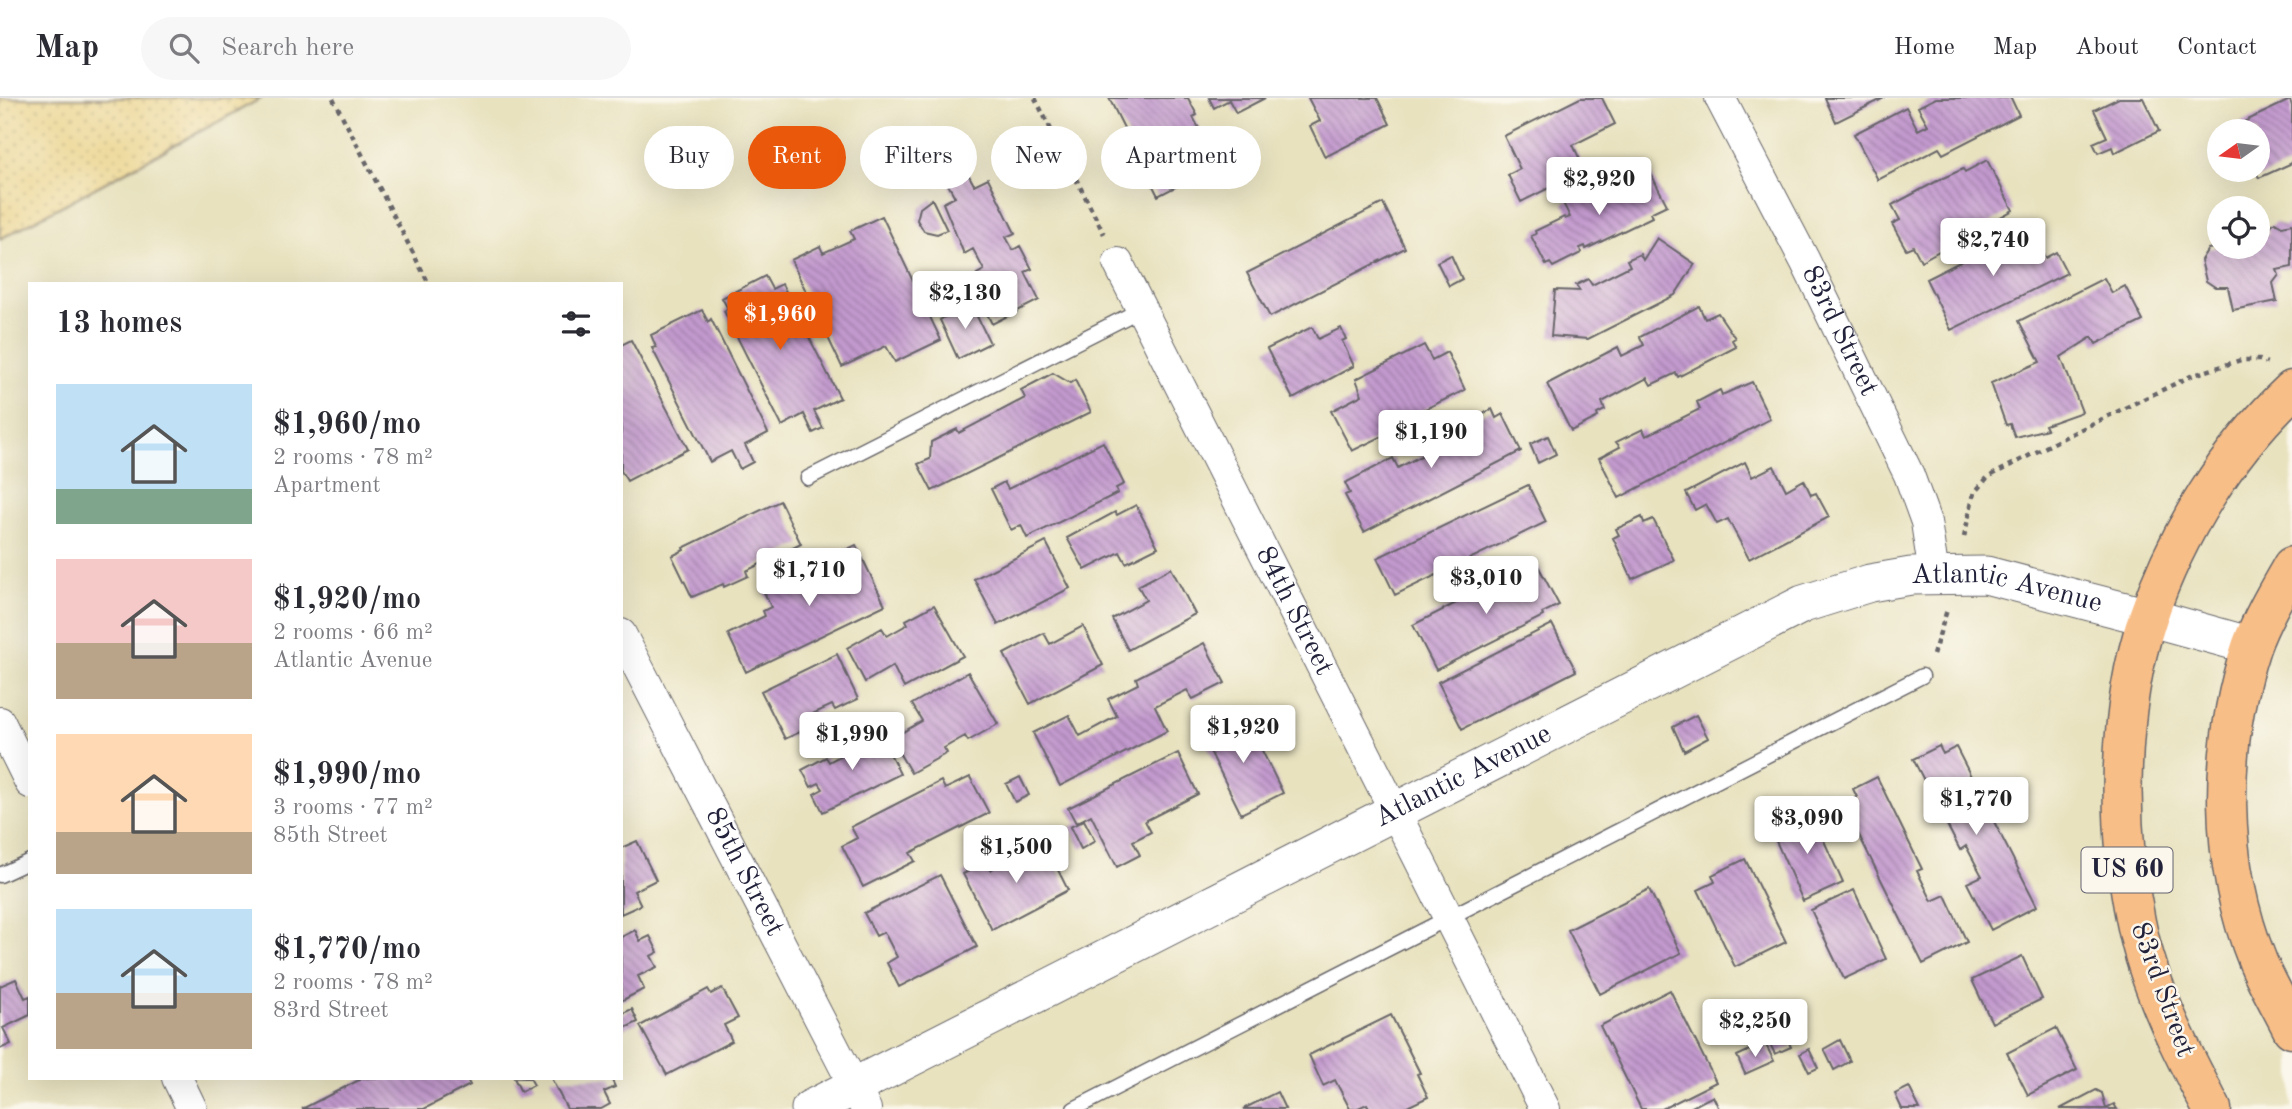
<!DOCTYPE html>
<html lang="en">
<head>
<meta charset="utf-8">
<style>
  :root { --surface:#fff; --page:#f7f7f7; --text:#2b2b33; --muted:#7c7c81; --line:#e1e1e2; --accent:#ea580c }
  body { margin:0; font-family:"Old Standard TT",serif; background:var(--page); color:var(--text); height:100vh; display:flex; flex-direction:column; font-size:26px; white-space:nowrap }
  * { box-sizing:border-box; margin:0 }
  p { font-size:23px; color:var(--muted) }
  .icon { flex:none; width:38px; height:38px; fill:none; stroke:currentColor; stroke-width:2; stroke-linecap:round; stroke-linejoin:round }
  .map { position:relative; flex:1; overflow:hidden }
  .details { position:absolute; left:28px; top:184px; width:595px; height:798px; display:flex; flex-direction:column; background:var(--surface); border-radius:0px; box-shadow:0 7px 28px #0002 }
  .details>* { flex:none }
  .top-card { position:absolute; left:644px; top:28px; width:665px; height:63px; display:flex; gap:14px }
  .needle { width:46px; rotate:256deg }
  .controls { position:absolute; left:2207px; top:21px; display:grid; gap:14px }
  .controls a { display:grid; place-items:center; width:63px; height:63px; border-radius:50%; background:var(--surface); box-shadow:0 7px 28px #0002; font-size:35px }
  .price { position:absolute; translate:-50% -60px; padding:0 16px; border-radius:7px; background:#fff; color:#222; font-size:23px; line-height:46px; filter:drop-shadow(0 2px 4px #0008) }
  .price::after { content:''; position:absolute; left:50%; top:42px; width:21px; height:16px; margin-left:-10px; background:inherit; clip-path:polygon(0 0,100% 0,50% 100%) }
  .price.on { background:var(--accent); color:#fff }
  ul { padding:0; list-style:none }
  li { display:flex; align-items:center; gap:21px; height:175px; padding:0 28px }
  li span { display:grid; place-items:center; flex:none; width:196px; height:140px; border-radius:0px; color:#555 }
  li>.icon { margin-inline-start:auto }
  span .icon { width:84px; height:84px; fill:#fffc; stroke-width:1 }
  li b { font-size:30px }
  h2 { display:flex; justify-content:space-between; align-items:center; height:84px; padding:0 28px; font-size:30px }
  .pill { padding:0 24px; border-radius:32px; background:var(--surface); box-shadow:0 7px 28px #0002; font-size:24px; line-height:63px }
  .pill.on { background:var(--accent); color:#fff }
  header { display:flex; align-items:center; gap:42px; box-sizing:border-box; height:98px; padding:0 35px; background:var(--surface); border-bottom:2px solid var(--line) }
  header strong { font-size:33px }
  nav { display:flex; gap:38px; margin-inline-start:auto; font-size:24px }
  .search { width:490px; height:63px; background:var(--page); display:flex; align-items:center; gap:18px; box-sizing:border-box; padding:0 24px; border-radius:38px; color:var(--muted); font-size:26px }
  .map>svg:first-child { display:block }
  .sand { fill:url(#sand-dots); stroke:#887e6c; stroke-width:2 }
  .building { fill:url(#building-back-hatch) }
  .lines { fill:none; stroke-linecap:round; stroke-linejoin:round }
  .service-casing { stroke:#676569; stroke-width:17 }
  .minor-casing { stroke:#676569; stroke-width:32 }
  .tertiary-casing { stroke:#676569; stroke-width:39 }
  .trunk-casing { stroke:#676569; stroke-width:41 }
  .path { stroke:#676569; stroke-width:4.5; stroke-dasharray:5 5; stroke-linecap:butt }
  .service { stroke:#fff; stroke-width:14 }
  .minor { stroke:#fff; stroke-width:30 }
  .tertiary { stroke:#fff; stroke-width:37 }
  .trunk { stroke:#f7be88; stroke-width:38 }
  .labels { text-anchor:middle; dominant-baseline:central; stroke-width:5; stroke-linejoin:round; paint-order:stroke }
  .shield { fill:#fbf7ec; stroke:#636270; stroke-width:2 }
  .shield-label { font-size:26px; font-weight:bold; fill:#22223b }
  .street-label { font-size:28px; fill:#22223b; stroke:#fbf7ec }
</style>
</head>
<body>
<header>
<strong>Map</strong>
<div class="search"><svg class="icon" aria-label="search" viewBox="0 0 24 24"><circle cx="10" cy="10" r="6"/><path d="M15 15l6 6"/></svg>Search here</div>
<nav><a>Home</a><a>Map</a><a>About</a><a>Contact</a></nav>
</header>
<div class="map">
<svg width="2292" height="1011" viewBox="0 0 2292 1011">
  <defs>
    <pattern id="sand-dots" width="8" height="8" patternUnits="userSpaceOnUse" patternTransform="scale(1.75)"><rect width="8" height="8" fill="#eeda9e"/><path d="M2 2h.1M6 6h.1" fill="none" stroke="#ccbb89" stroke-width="1.8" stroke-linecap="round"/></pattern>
    <pattern id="building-back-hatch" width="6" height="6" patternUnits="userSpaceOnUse" patternTransform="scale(1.75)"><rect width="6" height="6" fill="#c39ace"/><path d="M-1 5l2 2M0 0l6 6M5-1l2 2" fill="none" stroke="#9e7da8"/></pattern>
  </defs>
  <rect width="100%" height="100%" fill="#fbf7ec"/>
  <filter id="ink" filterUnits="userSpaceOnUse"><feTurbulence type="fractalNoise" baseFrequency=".0143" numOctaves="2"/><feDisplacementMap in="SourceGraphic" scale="14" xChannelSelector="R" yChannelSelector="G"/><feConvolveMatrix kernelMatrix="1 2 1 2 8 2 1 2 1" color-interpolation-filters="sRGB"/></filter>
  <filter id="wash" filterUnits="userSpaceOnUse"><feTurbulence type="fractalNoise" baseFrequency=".00686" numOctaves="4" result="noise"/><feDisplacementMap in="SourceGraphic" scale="28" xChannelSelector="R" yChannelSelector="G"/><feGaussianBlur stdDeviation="1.57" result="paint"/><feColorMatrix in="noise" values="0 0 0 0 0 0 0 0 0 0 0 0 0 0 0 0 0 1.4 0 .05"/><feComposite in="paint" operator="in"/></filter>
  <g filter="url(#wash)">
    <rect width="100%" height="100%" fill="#e8e2bf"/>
    <!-- sand -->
    <path class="sand" d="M0 0H262L0 141Z"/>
    <g id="blocks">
      <!-- building -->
      <path class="building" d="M1109 0H1188L1197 17 1193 19 1201 34 1190 39 1208 72 1158 98Z
        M1209 0H1265L1236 15 1229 2 1214 10Z
        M1308 0H1377L1390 26 1325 59 1310 28 1320 23Z
        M1580 0H1602L1615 26 1573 47 1585 72 1521 104 1508 77 1520 71 1504 38Z
        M1825 0H1884L1836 24Z
        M1936 0H2011L2019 17 1943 56 1939 50 1878 82 1854 36 1906 9 1918 32 1928 27 1918 9Z
        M2119 0H2143L2159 33 2114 55 2112 49 2098 55 2093 45 2107 39 2094 12Z
        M2290 2 2292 8V65L2259 80 2255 72H2258V33H2237L2235 28Z
        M1987 62 2013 112 1921 163 1913 148 1906 151 1892 126 1900 122 1892 107 1941 81 1963 71 1965 74Z
        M1632 71 1637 83 1651 76 1667 107 1650 115 1652 119 1586 151 1585 148 1580 150 1581 155 1553 169 1550 165 1546 167 1531 138 1536 136 1535 133 1564 119 1565 121 1570 119 1563 105Z
        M966 72 974 87 988 80 1015 135 1006 139 1013 152 1020 148 1032 171 1025 174 1039 202 992 226 981 204 989 200 977 176 984 172 973 151 964 156 943 105 955 99 946 83Z
        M932 101 947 132 937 136 924 133 917 122 920 110Z
        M1383 105 1405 150 1270 219 1247 175Z
        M882 118 941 242 895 264 886 248 842 269 791 162 820 148 823 155 854 141 850 133Z
        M2275 124 2282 128 2292 126V169L2277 172 2279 177 2273 185 2277 203 2233 212 2228 189H2215L2206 183 2201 162 2208 151 2219 149H2258V134L2269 136 2267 131Z
        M2030 129 2045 160 2056 154 2067 175 1951 232 1926 181Z
        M1657 140 1695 166 1675 197 1588 241 1551 238 1555 192 1580 193 1576 187 1588 181 1592 187 1630 168 1627 162 1640 156 1643 162Z
        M1451 157 1462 181 1449 188 1437 164Z
        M765 178 772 191 782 186 840 300 814 313 823 330 813 335 804 316 782 328 724 213 728 211 722 200Z
        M2104 180 2112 195 2125 188 2143 223 2096 246 2092 239 2061 259 2082 314 2045 327 2047 331 2015 339 2010 326 2006 327 1991 285 2040 264 2019 223Z
        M970 204 990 245 958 261 940 222Z
        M1699 208 1705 221 1718 215 1735 240 1732 242 1736 249 1678 279 1676 275 1651 287 1647 280 1602 304 1605 312 1597 316 1598 319 1571 333 1547 286 1618 249 1622 258 1644 247 1640 239Z
        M702 212 708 224 711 221 768 335 745 347 753 364 740 371 731 353 710 364 652 250 656 249 651 237Z
        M1312 229 1318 241 1341 230 1346 241 1342 243 1354 268 1293 301 1267 251Z
        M631 242 688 351 627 383 621 373V247Z
        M1424 247 1432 262 1447 254 1465 292 1417 315 1420 320 1352 353 1331 313 1362 297 1356 281Z
        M1053 275 1070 285 1075 282 1091 314 932 393 918 366 930 361 931 344 957 331 959 335 1025 300 1021 292Z
        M1752 284 1770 321 1619 400 1599 360 1620 349 1616 344 1643 331 1646 338 1700 311 1697 304 1720 292 1722 297Z
        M1492 311 1496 320 1503 316 1521 353 1364 434 1345 397 1350 395 1345 385 1393 360 1398 370 1448 344 1444 336Z
        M1548 338 1556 356 1538 365 1530 346Z
        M1103 344 1124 386 1116 390 1118 395 1027 440 1021 427 1011 432 991 391 1004 384 1008 391Z
        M1745 364 1752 379 1774 368 1786 392 1804 382 1811 397 1816 395 1829 419 1749 461 1728 421 1717 426 1706 406 1695 412 1686 395Z
        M1528 387 1546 424 1395 497 1377 460Z
        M780 403 801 446 746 473 748 478 724 489 723 486 692 499 672 458 684 452 683 450Z
        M1136 407 1158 449 1126 465 1120 454 1085 472 1067 440 1115 414 1117 417Z
        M1642 419 1644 425 1653 421 1674 462 1632 481 1613 440 1619 437 1616 431Z
        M1046 444 1070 490 998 527 974 481Z
        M856 447 885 507 746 574 728 536 765 518 763 513 771 509 763 492Z
        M1536 464 1559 507 1542 515 1543 518 1436 572 1413 527Z
        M1171 470 1195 516 1128 552 1112 521 1146 502 1138 488Z
        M934 507 963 558 904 590 893 568 865 584 847 550 882 530 887 538 908 526 906 522Z
        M1552 526 1576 573 1462 631 1438 584Z
        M1083 528 1103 567 1030 606 1004 556 1044 535 1050 546Z
        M1204 545 1225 585 1193 601 1187 592 1155 608 1167 633 1060 688 1033 635 1069 617 1080 638 1117 618 1108 601 1138 586 1136 580Z
        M837 556 858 601 835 612 832 607 806 619 811 629 785 641 761 593Z
        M968 574 998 626 968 643 965 638 944 650 947 655 911 675 891 641 922 623 912 606Z
        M1696 617 1708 640 1684 653 1673 629Z
        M1245 618 1283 695 1241 716 1203 639Z
        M879 633 900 676 823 714 814 696 823 691 819 685 811 689 802 672 826 659 829 664 853 651 851 647Z
        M1939 648 1943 656 1956 649 2037 808 1991 832 1967 785 1982 778 1966 748 1960 752 1913 661Z
        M1178 655 1198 696 1145 723 1151 734 1133 743 1140 757 1117 769 1091 717 1076 725 1068 710Z
        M970 679 989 715 910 755 915 763 863 789 842 748 857 740 851 729 941 683 945 691Z
        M1020 679 1029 697 1015 704 1006 686Z
        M1877 679 1922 771 1917 773 1932 803 1945 797 1967 844 1923 866 1843 705 1857 699 1853 691Z
        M1811 714 1843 785 1803 803 1771 732Z
        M1084 722 1095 743 1081 751 1070 729Z
        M637 743 656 782 634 793 641 807 621 816V750Z
        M1044 744 1068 792 992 832 963 776 986 764 990 772Z
        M1745 761 1786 844 1735 869 1698 792 1715 784 1712 777Z
        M940 777 977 849 899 889 887 865 897 859 884 834 876 838 864 815Z
        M1649 791 1681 855 1600 896 1568 832Z
        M1854 792 1886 861 1844 881 1811 812Z
        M635 832 640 843 650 838 658 854 651 858 657 869 638 878 644 891 621 903V839Z
        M2022 858 2042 901 1992 925 1972 882Z
        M16 881 25 900 30 898V917L3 930 11 946 0 951V888Z
        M722 890 738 920 724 927 732 943 667 977 640 928 708 891 711 896Z
        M1670 892 1716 984 1662 1011H1641L1600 928Z
        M632 911 638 924 621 932V916Z
        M1391 917 1420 975 1417 976 1428 999 1403 1011H1370L1367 1006 1356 1011H1350L1335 982 1323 988 1309 957Z
        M2056 930 2077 972 2028 997 2007 955Z
        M1783 931 1791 949 1775 956 1766 938Z
        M1840 942 1850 963 1834 972 1824 951Z
        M1765 945 1774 963 1745 976 1737 958Z
        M1809 951 1818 970 1809 974 1800 956Z
        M363 980H466L470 987 424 1011H302Z
        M514 980H530L534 987 521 994Z
        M551 980H611L615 989 604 994 610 1006 601 1011H567Z
        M1909 989 1920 1011H1902L1895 996Z
        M2096 992 2102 995 2106 1010 2114 1006 2117 1011H2060Z
        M1277 994 1285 1011H1243Z
        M1713 998 1719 1011H1688Z"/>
    </g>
  </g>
  <g filter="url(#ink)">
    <use href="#blocks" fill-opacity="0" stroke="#676569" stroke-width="2"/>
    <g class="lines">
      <defs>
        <path id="service" d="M808 380 1142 211
          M0 777 30 763
          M1074 1011 1922 578"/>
        <g id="minor">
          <path id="s1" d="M1720 0 1805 163 1909 377 1926 424 1934 477"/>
          <path id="s2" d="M1118 165 1545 1011"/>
          <path id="s3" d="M621 536 866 1011"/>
          <path d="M0 624 30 685"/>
          <path d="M177 980 192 1011"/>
        </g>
        <g id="tertiary">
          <path id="s4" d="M810 1011 1803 506 1870 485 1911 478 1986 477 2148 519 2252 548"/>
        </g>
        <path id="trunk" d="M2292 468C2277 494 2261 521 2251 549 2218 649 2218 766 2258 864 2268 887 2281 909 2292 931
          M2212 1011C2181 952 2149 890 2136 824 2116 729 2117 612 2148 519 2176 436 2228 352 2292 292"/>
      </defs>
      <!-- service casing -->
      <use href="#service" class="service-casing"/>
      <!-- minor casing -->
      <use href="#minor" class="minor-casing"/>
      <!-- tertiary casing -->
      <use href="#tertiary" class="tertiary-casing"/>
      <!-- trunk casing -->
      <use href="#trunk" class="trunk-casing"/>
      <!-- path -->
      <path class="path" d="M333 0 429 186
        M1035 0 1104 136
        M1964 439 1974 395 1988 379 2065 339 2191 278 2241 262H2260L2267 265
        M1933 557 1947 512"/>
      <!-- service -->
      <use href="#service" class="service"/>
      <!-- minor -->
      <use href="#minor" class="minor"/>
      <!-- tertiary -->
      <use href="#tertiary" class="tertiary"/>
      <!-- trunk -->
      <use href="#trunk" class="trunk"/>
    </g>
  </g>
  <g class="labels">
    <!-- shield labels -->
    <rect class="shield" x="2081.5" y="749.5" width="91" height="45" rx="5"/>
    <g class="shield-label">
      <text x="2127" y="772">US 60</text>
    </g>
    <!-- street labels -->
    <g class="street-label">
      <text stroke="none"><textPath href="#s1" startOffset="262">83rd Street</textPath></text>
      <text stroke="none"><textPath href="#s4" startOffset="1323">Atlantic Avenue</textPath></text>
      <text stroke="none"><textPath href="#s2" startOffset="390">84th Street</textPath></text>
      <text stroke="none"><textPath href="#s4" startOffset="733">Atlantic Avenue</textPath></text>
      <text stroke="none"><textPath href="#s3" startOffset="268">85th Street</textPath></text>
      <text transform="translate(2162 892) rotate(70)">83rd Street</text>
    </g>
  </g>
</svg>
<div class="controls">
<a><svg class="needle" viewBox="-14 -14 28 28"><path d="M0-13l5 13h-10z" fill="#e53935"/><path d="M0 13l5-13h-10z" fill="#7c7c81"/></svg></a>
<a><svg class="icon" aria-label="locate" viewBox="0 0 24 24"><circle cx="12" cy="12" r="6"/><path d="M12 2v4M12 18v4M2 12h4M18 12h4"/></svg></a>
</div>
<b class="price" style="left:1599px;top:119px">$2,920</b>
<b class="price" style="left:1993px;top:180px">$2,740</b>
<b class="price" style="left:965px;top:233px">$2,130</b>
<b class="price on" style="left:780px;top:254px">$1,960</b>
<b class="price" style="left:1431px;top:372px">$1,190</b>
<b class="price" style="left:809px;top:510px">$1,710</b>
<b class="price" style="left:1486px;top:518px">$3,010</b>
<b class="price" style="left:1243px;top:667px">$1,920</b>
<b class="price" style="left:852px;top:674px">$1,990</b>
<b class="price" style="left:1976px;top:739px">$1,770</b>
<b class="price" style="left:1807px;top:758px">$3,090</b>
<b class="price" style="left:1016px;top:787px">$1,500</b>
<b class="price" style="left:1755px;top:961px">$2,250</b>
<div class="top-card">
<a class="pill">Buy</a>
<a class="pill on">Rent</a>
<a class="pill">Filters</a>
<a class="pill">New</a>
<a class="pill">Apartment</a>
</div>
<section class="details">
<h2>13 homes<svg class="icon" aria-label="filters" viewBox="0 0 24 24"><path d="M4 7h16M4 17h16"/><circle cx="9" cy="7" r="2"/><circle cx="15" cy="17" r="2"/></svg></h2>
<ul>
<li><span style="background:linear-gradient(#bfe0f5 75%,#7fa58c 0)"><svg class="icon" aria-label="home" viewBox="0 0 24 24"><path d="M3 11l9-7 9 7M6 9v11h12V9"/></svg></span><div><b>$1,960/mo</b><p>2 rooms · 78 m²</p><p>Apartment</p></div></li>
<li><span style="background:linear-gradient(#f6c9c9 60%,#b9a48a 0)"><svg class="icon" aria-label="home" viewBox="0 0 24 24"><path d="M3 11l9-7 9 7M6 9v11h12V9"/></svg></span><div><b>$1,920/mo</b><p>2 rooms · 66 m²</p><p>Atlantic Avenue</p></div></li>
<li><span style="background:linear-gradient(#ffd9b3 70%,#b9a48a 0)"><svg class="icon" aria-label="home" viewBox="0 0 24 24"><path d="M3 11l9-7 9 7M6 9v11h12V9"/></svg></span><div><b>$1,990/mo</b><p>3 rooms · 77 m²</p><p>85th Street</p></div></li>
<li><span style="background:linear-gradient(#bfe0f5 60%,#b9a48a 0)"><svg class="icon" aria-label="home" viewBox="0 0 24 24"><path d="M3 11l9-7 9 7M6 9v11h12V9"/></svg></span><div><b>$1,770/mo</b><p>2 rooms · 78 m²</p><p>83rd Street</p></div></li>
</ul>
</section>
</div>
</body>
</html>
